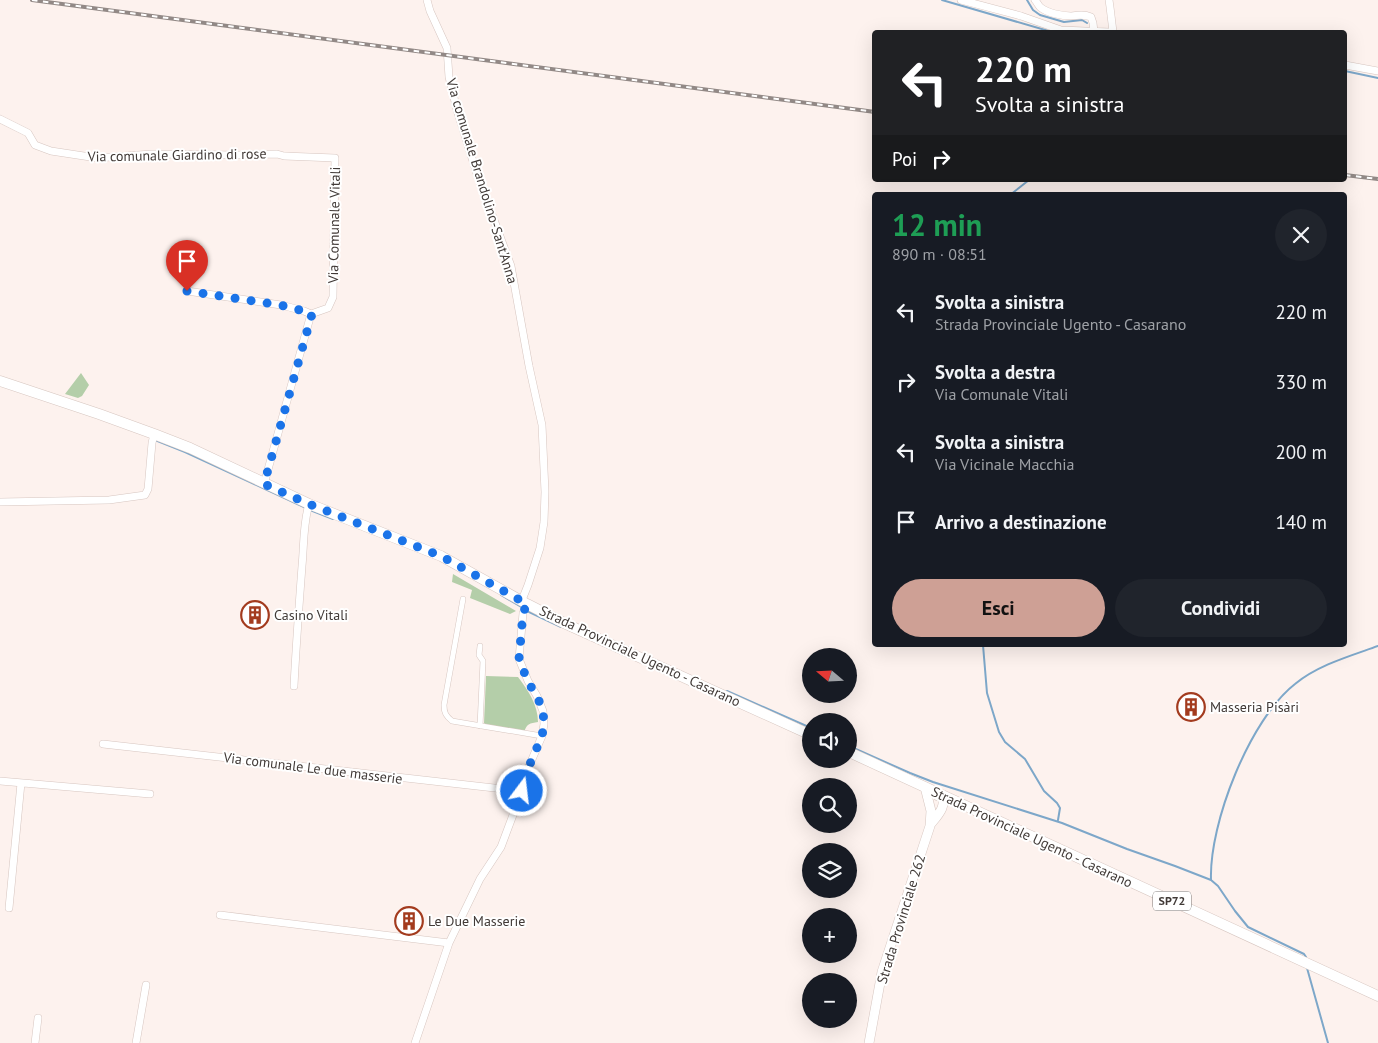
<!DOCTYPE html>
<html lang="it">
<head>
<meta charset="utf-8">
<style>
	body { margin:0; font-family:"PT Sans",sans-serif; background:#20242c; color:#f1f3f6; height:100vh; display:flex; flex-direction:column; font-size:19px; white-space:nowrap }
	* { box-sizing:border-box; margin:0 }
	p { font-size:16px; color:#9ea1a6 }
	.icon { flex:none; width:28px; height:28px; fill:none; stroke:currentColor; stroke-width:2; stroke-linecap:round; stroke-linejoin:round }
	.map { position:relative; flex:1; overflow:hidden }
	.side { position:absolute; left:872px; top:192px; width:475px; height:455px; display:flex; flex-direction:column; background:#171b24; border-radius:5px; box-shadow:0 5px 20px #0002 }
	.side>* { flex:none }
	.banner { position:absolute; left:872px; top:30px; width:475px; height:152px; border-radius:5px; box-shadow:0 5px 20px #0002; background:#202124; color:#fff; overflow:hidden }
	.needle { width:32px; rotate:289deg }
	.tools { position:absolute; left:802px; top:648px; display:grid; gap:10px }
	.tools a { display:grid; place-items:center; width:55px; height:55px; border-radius:50%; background:#171b24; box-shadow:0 5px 20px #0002; font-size:25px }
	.pin { position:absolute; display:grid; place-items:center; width:42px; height:42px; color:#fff; margin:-51px -21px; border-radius:50% 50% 50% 0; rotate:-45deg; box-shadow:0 0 5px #0007 }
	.pin .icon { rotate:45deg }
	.me { position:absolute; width:55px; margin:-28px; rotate:15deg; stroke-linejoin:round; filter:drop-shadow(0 0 4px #0008) }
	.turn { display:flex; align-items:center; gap:18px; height:105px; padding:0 20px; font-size:22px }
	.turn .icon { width:65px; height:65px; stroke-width:2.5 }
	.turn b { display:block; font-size:35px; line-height:42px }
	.then { display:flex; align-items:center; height:48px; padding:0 20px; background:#0003; gap:10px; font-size:19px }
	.round { display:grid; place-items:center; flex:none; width:52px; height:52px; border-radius:26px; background:#20242c }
	.overview { display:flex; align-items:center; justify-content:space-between; height:85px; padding:0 20px }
	h1 { font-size:30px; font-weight:600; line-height:38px; color:#1e9e55 }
	.cta { display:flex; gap:10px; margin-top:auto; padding:10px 20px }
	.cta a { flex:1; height:58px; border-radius:30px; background:#cea095; color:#111; font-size:20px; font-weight:600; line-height:58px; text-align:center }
	.cta a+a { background:#20242c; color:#f1f3f6 }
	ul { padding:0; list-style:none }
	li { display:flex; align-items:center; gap:15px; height:70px; padding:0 20px }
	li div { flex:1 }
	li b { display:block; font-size:19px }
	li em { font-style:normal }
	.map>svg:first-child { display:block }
	.green { fill:#b4cea9 }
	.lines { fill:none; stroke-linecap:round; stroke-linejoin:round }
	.stream { stroke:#7da7c9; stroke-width:2 }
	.pedestrian-casing { stroke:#d7c6c0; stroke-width:6 }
	.minor-casing { stroke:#d7c6c0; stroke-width:8 }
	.tertiary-casing { stroke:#d7c6c0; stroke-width:10 }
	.primary-casing { stroke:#d7c6c0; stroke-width:11 }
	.pedestrian { stroke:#fff; stroke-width:5 }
	.minor { stroke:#fff; stroke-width:7 }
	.tertiary { stroke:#fff; stroke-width:9 }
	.primary { stroke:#fff; stroke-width:10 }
	.rail-casing { stroke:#928986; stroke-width:4 }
	.rail { stroke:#fff; stroke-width:2; stroke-dasharray:5.5; stroke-linecap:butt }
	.route { stroke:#1a73e8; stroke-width:9; stroke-dasharray:0 16.2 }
	.labels { text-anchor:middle; stroke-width:4; stroke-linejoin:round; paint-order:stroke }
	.shield { fill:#fff; stroke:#7a7573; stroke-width:1 }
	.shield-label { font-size:12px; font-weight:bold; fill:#413a37 }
	.street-label { font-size:14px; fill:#413a37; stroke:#fff }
	.poi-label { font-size:14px; fill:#413a37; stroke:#fff; text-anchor:start }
</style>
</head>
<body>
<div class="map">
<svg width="1378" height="1043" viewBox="0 0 1378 1043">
	<rect width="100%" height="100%" fill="#fdf2ee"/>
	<!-- green -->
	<path class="green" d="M81,373L89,385L82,396L78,398L65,394Z
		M453,574L516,611L510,614L470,598L472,590L452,582Z
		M486,676L518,677C528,690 538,705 538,722C530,723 526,724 524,733L486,725L484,723Z"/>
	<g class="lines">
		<!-- stream -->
		<path class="stream" d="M942,0L1052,32
			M1027,0L1033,10L1040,15L1064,22L1082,20L1087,23
			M1345,71L1378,78
			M1010,195L1029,180
			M155,440L185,452L306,508
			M310,510L333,519
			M501,595L523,608
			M527,611L561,627
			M983,645L987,693L999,732L1005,742L1025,759L1044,791L1057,803L1060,808L1058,820
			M727,691L811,728
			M849,746L910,773L933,782L1062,823L1127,849L1175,866L1211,880L1218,886L1235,911L1248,927L1304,954L1306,957
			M1211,880C1209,823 1250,719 1295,684C1318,665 1350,656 1378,646
			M1307,968L1328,1043"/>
		<defs>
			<path id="pedestrian" d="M463,599L444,705C444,713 446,716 452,721L542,736
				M480,646L479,655L483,661L480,726"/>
			<path id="minor" d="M427,0L430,11L447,48L449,77L457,110L477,174L511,266L529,366L542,425L545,492L544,522L540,548L528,585L522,600
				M961,0L1021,16L1061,30L1109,32
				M1035,0C1036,1 1039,6 1040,7C1047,13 1062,16 1071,16C1078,15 1084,14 1091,17L1093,23L1094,32
				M1109,0L1110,7L1113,32
				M1345,65L1378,71
				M0,119L28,133L35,145L51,151L97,158L152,154L237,155L277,154L284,156L335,158L333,297L328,308L311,314L264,484
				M187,291L281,305L304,311L311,314
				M0,502L109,500L145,495L148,489L152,443L154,434
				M294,686C296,646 299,606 302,566C304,546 303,524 309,504
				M103,744L522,791
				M0,781L150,794
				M9,908L21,783
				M220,915L449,943
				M35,1043L38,1018
				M136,1043L146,985
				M415,1043L449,943L480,879L501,847L522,791L527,771L542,736L544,724L543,711L537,696L528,681L519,659L523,613L527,604"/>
			<path id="tertiary" d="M930,825C937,816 948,806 941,794L938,796
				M869,1043L882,972L930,826L931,811L925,787"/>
			<path id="primary" d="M0,381L99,414L154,434L190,448L309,504L441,556L527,604L566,624L811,735
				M849,752L1378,996"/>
		</defs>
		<!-- pedestrian casing -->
		<use href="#pedestrian" class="pedestrian-casing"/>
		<!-- minor casing -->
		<use href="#minor" class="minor-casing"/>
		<!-- tertiary casing -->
		<use href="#tertiary" class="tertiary-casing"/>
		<!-- primary casing -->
		<use href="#primary" class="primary-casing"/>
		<!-- pedestrian -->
		<use href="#pedestrian" class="pedestrian"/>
		<!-- minor -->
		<use href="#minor" class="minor"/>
		<!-- tertiary -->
		<use href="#tertiary" class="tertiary"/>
		<!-- primary -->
		<use href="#primary" class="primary"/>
		<defs>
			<path id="rail" d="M32,0L875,112
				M1345,175L1378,179"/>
		</defs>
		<!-- rail casing -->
		<use href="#rail" class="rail-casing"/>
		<!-- rail -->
		<use href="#rail" class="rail"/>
	</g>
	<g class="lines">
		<!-- route -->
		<path class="route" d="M187,291L280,305L304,311L312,314L264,484L309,504L441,556L527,604L523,613L519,659L528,682L537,696L543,711L544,724L542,736L527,771L522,791"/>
	</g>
	<!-- icons -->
	<defs>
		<symbol id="building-ring" viewBox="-11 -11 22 22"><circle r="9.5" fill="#fff" stroke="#a33b1e" stroke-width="1.5"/><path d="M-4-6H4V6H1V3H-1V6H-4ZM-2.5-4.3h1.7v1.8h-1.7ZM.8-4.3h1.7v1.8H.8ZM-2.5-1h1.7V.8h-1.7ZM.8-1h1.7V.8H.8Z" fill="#a33b1e"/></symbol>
	</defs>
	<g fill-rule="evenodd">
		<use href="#building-ring" x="239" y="599" width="32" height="32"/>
		<use href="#building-ring" x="1175" y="691" width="32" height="32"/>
		<use href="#building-ring" x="393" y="905" width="32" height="32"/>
	</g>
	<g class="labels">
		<!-- shield labels -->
		<rect class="shield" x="1153" y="891.5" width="38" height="19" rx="4"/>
		<g class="shield-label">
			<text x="1172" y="905">SP72</text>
		</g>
		<!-- street labels -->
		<g class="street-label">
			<text transform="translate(177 155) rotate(-1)" y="5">Via comunale Giardino di rose</text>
			<text transform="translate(482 181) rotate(73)" y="5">Via comunale Brandolino-Sant'Anna</text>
			<text transform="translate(334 225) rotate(-89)" y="5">Via Comunale Vitali</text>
			<text transform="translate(640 656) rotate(25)" y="5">Strada Provinciale Ugento - Casarano</text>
			<text transform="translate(313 768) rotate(7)" y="5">Via comunale Le due masserie</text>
			<text transform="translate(1032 837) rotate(25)" y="5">Strada Provinciale Ugento - Casarano</text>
			<text transform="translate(901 919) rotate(-73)" y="5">Strada Provinciale 262</text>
		</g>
		<!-- poi labels -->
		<g class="poi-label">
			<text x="274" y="620">Casino Vitali</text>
			<text x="1210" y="712">Masseria Pisàri</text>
			<text x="428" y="926">Le Due Masserie</text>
		</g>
	</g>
</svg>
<div class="tools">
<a><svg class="needle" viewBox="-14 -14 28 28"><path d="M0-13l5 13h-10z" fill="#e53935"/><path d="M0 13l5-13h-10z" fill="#9ea1a6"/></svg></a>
<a><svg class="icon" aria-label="sound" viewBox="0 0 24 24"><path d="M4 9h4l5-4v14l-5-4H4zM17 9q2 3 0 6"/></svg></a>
<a><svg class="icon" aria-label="search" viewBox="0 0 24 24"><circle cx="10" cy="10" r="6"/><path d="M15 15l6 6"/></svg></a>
<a><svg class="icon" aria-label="layers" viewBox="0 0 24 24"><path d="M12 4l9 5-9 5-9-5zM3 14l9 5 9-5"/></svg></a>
<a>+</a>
<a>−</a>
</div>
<div class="pin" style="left:187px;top:291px;background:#d93025"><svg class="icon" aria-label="arrive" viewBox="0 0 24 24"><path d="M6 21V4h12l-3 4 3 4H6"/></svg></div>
<svg class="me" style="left:522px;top:791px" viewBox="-20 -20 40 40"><circle r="17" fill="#1a73e8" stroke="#fff" stroke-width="3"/><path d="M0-11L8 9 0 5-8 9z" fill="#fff"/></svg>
<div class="banner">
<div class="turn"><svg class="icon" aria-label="left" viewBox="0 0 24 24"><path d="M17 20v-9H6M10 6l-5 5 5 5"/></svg><div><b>220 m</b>Svolta a sinistra</div></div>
<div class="then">Poi<svg class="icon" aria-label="right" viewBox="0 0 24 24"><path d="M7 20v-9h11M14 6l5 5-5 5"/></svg></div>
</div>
<section class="side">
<div class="overview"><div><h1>12 min</h1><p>890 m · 08:51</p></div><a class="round"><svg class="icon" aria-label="close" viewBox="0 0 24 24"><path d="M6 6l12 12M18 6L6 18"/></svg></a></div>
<ul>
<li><svg class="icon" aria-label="left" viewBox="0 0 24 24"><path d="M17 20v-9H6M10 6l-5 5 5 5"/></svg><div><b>Svolta a sinistra</b><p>Strada Provinciale Ugento - Casarano</p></div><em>220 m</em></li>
<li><svg class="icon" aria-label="right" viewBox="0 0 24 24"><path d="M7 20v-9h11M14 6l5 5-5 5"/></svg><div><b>Svolta a destra</b><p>Via Comunale Vitali</p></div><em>330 m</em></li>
<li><svg class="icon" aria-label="left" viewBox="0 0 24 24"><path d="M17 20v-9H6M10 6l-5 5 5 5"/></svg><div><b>Svolta a sinistra</b><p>Via Vicinale Macchia</p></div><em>200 m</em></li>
<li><svg class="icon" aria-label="arrive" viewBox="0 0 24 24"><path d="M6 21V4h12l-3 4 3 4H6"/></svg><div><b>Arrivo a destinazione</b></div><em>140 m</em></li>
</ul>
<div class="cta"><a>Esci</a><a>Condividi</a></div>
</section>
</div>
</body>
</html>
